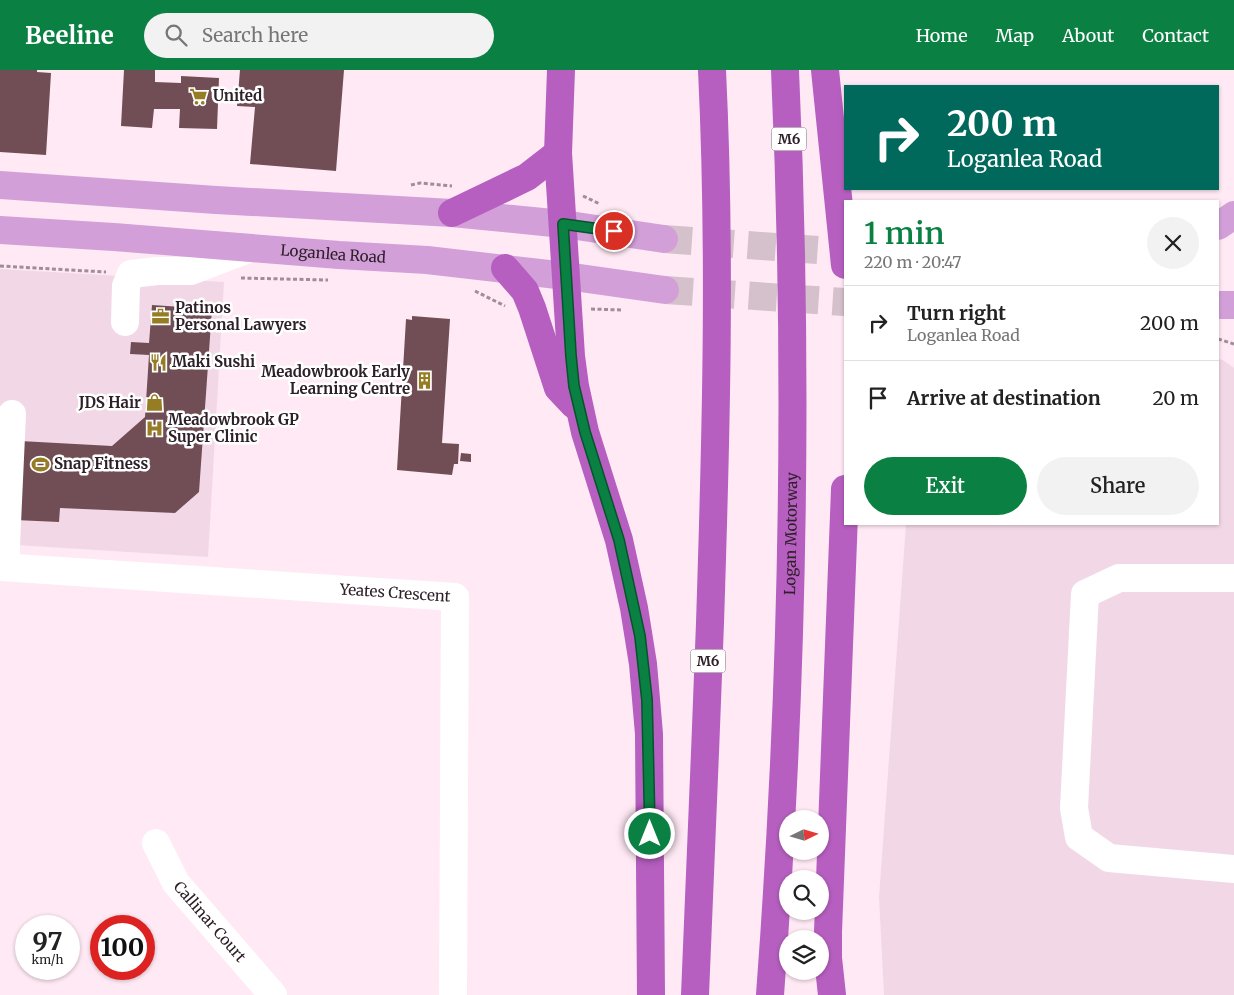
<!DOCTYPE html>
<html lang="en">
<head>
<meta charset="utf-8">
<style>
	body { margin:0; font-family:Merriweather,serif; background:#f2f2f2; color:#222; height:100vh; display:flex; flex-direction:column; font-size:19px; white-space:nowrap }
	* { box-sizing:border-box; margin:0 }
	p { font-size:16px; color:#767676 }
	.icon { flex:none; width:28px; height:28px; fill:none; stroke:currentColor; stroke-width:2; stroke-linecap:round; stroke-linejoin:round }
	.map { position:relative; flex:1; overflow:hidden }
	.drawer { position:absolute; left:844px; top:130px; width:375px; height:325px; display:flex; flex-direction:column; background:#fff; border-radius:0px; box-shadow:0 1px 4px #0004 }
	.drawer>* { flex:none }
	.top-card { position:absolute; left:844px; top:15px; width:375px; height:105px; border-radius:0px; box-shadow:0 1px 4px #0004; background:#00695c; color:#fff; overflow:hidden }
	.needle { width:32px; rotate:85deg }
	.tools { position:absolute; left:779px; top:740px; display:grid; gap:10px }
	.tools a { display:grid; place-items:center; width:50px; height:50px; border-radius:50%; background:#fff; box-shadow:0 1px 4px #0004; font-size:25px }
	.speed { position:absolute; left:15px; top:845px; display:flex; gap:10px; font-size:25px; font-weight:700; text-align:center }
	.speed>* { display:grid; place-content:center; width:65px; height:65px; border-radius:50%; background:#fff; box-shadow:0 1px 4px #0004; line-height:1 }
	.speed small { font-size:12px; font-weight:400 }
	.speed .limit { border:8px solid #d22; background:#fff; color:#111 }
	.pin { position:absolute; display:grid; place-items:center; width:42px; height:42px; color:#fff; margin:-21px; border:2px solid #fff; border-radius:50%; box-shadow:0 1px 5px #0007 }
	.me { position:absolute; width:55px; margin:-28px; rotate:0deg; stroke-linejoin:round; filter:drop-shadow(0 0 4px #0008) }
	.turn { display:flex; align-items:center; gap:18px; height:105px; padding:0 20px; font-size:22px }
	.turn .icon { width:65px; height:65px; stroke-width:2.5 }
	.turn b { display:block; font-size:35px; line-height:42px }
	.round { display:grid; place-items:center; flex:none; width:52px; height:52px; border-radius:26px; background:#f2f2f2 }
	.overview { display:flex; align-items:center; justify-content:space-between; height:85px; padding:0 20px }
	h1 { font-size:30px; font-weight:600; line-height:38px; color:#0b8043 }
	.cta { display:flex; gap:10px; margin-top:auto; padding:10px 20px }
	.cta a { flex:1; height:58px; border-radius:30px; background:#0b8043; color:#fff; font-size:20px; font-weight:600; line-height:58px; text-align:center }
	.cta a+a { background:#f2f2f2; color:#222 }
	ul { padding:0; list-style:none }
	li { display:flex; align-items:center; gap:15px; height:75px; padding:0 20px; border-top:1px solid #e0e0e0 }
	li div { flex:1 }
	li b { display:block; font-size:19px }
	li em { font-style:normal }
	header { display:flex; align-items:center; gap:30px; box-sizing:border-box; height:70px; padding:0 25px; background:#0b8043; color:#fff }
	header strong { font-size:24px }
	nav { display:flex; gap:28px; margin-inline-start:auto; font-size:18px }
	.search { width:350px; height:45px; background:#f2f2f2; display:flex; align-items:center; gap:12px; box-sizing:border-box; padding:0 18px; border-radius:28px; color:#767676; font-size:19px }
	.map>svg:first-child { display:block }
	.built { fill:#f2d8e6 }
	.building { fill:#714e55 }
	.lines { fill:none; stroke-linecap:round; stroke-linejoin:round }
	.major-tunnel { stroke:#d5c1cb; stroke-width:28; stroke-dasharray:28 14; stroke-linecap:butt }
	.path { stroke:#9f8d97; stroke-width:3; stroke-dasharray:4 2.5; stroke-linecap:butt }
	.minor { stroke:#fff; stroke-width:28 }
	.major { stroke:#d39fd9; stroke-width:28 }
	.highway { stroke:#b65fc0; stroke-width:28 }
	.route-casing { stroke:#07532c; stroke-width:12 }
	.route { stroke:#0b8043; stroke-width:9 }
	.labels { text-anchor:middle; stroke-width:5; stroke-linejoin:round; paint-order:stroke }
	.shield { fill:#fff; stroke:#6c6368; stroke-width:1 }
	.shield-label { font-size:14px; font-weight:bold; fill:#2d2028 }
	.poi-label { font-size:15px; font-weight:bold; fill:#2d2028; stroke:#fff; text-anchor:start }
	.street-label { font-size:15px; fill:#2d2028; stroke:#fff }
</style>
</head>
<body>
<header>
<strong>Beeline</strong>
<div class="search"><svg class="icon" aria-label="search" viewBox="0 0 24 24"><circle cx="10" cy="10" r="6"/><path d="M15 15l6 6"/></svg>Search here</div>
<nav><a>Home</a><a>Map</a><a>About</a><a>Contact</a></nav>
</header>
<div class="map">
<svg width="1234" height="925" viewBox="0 0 1234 925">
	<rect width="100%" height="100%" fill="#ffe9f4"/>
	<!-- built -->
	<path class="built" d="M0,199L224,212L208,487L0,474Z
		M1218,289L1223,290L1234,298V925H884L879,827L906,454H1218Z"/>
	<!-- building -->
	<path class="building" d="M0,0H37V2L51,3L46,85L0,82Z
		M124,0H155V12L181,13V6L219,8L217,59L179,58L180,39H154L152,58L121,56Z
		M240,0H344L336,101L250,94L255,37L237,36Z
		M152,235L212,239L199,422L175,443L60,438L59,452L15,450L20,371L112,376L145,347L149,285L130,284L131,272L149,273Z
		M412,246L450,249L442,373L459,374L458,394H454L452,405L397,400L406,249L412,250Z
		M461,383L471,384V392L460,391Z"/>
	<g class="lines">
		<!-- major-tunnel -->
		<path class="major-tunnel" d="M664,169L845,182
			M665,220L845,232"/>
		<!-- path -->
		<path class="path" d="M411,115L420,113L452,116
			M583,126L600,134
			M0,196L106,202
			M241,208L328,210
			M475,221L505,236
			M591,239L622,240
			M1218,269L1234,274"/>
		<!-- minor -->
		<g class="minor">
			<path d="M125,252L126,216L131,204L157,201H191L251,178"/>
			<path id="s1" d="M0,497L455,527L453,925"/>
			<path d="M5,497L12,344"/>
			<path d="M1234,508H1119L1085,524L1074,738L1079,767L1109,788L1234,799"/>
			<path id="s2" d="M156,773L176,813L273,925"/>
		</g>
		<!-- major -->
		<g class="major">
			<path d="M0,115L216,130L452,143L563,154L664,169"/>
			<path d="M1218,156L1234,145"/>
			<path id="s3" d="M0,160L114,167L339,185L427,190L566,206L665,220"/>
			<path d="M1218,235H1234"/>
		</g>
		<!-- highway -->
		<g class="highway">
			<path d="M561,0L558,83L571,286L575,316L585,362L619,470L634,538L643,594L649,664L651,925"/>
			<path d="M825,0L845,195"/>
			<path d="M452,143L527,107L558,83"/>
			<path d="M505,198L525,221L532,238L558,318L574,335"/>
			<path d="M695,925C701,801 705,677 710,553C716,369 721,184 712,0"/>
			<path id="s4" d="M770,925C793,617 799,308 785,0"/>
			<path d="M832,925L828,888V862L845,419"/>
		</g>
	</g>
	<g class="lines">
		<defs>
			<path id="route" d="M614,161L563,154L571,286L574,316L585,362L619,470L640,566L647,630L650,764"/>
		</defs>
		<!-- route casing -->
		<use href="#route" class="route-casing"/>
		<!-- route -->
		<use href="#route" class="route"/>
	</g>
	<!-- icons -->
	<defs>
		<symbol id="supermarket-bare" viewBox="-9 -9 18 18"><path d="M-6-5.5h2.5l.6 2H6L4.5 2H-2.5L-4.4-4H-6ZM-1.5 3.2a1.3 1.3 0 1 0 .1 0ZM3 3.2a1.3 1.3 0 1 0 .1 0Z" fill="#967d24" stroke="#fff" stroke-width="2.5" paint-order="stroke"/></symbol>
		<symbol id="office-bare" viewBox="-9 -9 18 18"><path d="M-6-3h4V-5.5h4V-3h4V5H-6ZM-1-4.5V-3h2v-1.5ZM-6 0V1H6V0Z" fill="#967d24" stroke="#fff" stroke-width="2.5" paint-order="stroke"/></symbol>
		<symbol id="restaurant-bare" viewBox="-9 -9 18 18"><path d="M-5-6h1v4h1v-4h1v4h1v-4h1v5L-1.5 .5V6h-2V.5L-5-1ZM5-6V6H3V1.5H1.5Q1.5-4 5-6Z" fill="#967d24" stroke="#fff" stroke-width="2.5" paint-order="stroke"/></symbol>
		<symbol id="building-bare" viewBox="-9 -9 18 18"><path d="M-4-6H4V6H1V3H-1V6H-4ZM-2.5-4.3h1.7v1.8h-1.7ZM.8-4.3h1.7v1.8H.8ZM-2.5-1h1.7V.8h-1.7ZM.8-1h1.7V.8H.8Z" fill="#967d24" stroke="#fff" stroke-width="2.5" paint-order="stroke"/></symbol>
		<symbol id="shop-bare" viewBox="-9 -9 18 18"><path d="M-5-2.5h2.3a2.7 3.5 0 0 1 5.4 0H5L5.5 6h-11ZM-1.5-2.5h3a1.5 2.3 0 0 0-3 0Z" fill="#967d24" stroke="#fff" stroke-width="2.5" paint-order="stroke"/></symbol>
		<symbol id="hospital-bare" viewBox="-9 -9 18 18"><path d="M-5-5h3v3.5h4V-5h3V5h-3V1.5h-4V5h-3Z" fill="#967d24" stroke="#fff" stroke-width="2.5" paint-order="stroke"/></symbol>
		<symbol id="stadium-bare" viewBox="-9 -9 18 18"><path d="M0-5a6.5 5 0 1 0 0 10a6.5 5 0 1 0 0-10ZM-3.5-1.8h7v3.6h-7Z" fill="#967d24" stroke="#fff" stroke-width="2.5" paint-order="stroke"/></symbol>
	</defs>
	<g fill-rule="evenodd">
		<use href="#supermarket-bare" x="186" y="14" width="25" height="25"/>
		<use href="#office-bare" x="148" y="234" width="25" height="25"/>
		<use href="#restaurant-bare" x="146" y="280" width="25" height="25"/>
		<use href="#building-bare" x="412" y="298" width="25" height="25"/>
		<use href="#shop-bare" x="142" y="320" width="25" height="25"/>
		<use href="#hospital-bare" x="142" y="346" width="25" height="25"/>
		<use href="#stadium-bare" x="28" y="382" width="25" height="25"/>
	</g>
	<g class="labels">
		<!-- shield labels -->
		<g class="shield">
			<rect x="771.5" y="57.5" width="35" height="23" rx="4"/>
			<rect x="690.5" y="579.5" width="35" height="23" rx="4"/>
		</g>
		<g class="shield-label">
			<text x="789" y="74">M6</text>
			<text x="708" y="596">M6</text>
		</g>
		<!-- poi labels -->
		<g class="poi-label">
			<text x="213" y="31">United</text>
			<text x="175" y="243">Patinos<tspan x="175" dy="17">Personal Lawyers</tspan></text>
			<text x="172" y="297">Maki Sushi</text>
			<text x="410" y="307" text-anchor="end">Meadowbrook Early<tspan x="410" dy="17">Learning Centre</tspan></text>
			<text x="141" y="338" text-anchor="end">JDS Hair</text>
			<text x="168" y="355">Meadowbrook GP<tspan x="168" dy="17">Super Clinic</tspan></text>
			<text x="54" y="399">Snap Fitness</text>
		</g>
		<!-- street labels -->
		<g class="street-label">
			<text dy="5" stroke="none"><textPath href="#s3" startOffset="334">Loganlea Road</textPath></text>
			<text dy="5" stroke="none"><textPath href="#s4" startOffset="462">Logan Motorway</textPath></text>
			<text dy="5" stroke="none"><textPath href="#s1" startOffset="396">Yeates Crescent</textPath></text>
			<text dy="5" stroke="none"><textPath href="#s2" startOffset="96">Callinar Court</textPath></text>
		</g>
	</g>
</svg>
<div class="tools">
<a><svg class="needle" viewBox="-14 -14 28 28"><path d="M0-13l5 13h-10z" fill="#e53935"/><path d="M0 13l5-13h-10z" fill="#767676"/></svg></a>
<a><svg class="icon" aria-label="search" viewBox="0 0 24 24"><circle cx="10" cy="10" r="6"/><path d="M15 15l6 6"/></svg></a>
<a><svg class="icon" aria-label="layers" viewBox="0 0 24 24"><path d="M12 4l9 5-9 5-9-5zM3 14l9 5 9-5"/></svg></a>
</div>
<div class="speed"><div>97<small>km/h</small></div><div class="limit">100</div></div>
<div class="pin" style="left:614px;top:161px;background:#d93025"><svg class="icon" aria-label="arrive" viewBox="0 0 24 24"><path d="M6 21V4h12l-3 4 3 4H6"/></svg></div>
<svg class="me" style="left:650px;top:764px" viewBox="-20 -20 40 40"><circle r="17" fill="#0b8043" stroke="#fff" stroke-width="3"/><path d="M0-11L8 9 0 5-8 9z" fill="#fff"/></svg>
<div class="top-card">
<div class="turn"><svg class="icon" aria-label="right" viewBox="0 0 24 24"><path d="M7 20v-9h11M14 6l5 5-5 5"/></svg><div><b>200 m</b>Loganlea Road</div></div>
</div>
<section class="drawer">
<div class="overview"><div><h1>1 min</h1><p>220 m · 20:47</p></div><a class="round"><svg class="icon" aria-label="close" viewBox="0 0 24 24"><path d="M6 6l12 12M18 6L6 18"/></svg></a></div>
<ul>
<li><svg class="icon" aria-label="right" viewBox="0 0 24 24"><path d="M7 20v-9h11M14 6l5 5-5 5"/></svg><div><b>Turn right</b><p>Loganlea Road</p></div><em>200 m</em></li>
<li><svg class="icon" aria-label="arrive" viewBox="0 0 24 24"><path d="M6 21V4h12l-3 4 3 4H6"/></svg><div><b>Arrive at destination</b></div><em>20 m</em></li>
</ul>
<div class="cta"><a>Exit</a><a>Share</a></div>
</section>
</div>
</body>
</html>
